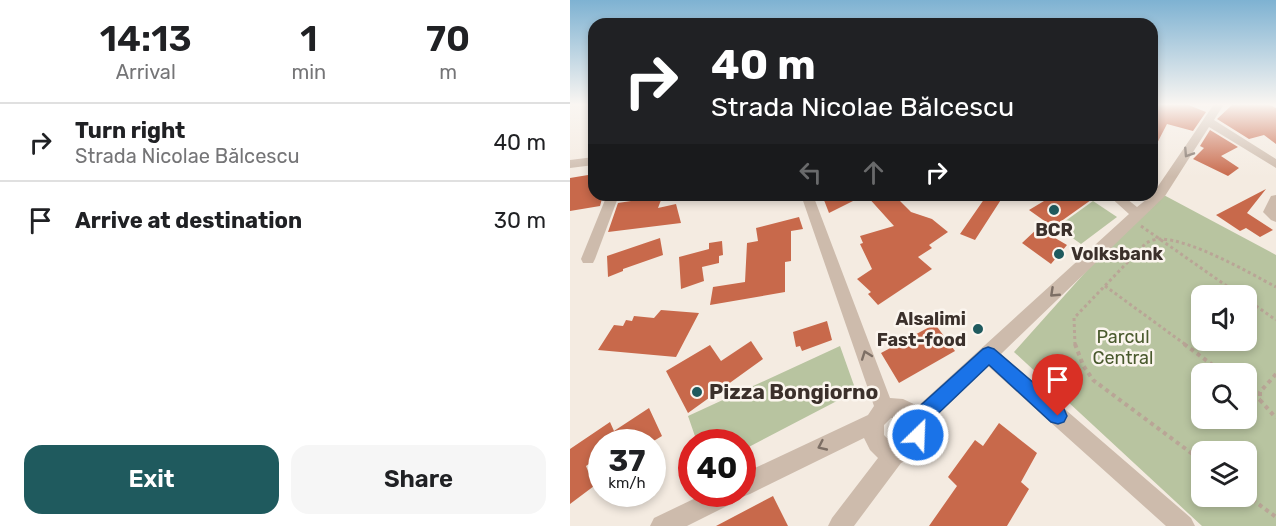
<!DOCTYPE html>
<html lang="en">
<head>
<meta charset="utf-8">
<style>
	body { margin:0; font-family:Rubik,sans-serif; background:#f6f6f6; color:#202124; height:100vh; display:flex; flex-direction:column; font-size:22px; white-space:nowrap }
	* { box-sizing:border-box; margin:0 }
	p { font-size:20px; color:#757577 }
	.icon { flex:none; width:33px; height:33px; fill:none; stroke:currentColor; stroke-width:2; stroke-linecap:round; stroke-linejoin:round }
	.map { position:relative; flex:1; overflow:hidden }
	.drawer { display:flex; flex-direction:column; background:#fff; width:570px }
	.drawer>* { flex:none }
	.guide { position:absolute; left:18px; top:18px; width:570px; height:183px; border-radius:18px; box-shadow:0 3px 9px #0003; background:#202124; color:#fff; overflow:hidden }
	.controls { position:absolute; left:621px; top:285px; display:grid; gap:12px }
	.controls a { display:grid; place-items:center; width:66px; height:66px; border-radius:12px; background:#fff; box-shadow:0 3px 9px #0003; font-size:30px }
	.speed { position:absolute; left:18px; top:429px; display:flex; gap:12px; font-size:30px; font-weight:700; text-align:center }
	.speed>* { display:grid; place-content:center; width:78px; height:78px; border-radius:50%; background:#fff; box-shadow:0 3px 9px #0003; line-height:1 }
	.speed small { font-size:15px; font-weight:400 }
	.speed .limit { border:9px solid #d22; background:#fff; color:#111 }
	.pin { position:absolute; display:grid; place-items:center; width:51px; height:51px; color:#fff; margin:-62px -26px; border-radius:50% 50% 50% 0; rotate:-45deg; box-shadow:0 0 6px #0007 }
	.pin .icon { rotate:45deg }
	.me { position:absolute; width:66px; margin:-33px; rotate:24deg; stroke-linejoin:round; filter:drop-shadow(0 0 4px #0008) }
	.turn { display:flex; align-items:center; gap:21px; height:126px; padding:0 24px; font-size:27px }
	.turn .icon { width:78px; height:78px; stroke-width:2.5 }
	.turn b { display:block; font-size:42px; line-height:51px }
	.lanes { display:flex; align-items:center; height:57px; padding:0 24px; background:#0003; justify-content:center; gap:30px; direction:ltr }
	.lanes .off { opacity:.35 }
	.eta { display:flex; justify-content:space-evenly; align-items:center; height:102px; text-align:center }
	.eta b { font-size:36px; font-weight:600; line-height:42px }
	.cta { display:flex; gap:12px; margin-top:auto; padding:12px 24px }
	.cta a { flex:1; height:69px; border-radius:18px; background:#1f5a5e; color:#fff; font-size:24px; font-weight:600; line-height:69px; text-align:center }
	.cta a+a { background:#f6f6f6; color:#202124 }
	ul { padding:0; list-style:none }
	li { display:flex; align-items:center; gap:18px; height:78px; padding:0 24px; border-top:2px solid #e0e0e0 }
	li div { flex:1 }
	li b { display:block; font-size:22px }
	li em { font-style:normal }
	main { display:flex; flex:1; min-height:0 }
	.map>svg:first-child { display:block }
	.green { fill:#b8c4a0; fill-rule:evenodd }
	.building { fill:#c8694b }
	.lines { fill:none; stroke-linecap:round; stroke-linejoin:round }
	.path-far1 { stroke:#b9a596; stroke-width:3; stroke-dasharray:3 3; stroke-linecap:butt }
	.path { stroke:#b9a596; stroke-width:4; stroke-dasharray:4 4; stroke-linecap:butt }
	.minor { fill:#cdbbac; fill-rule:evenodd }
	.oneway { stroke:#7d6f65 }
	.route { fill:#1a73e8; stroke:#114b97; stroke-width:1.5 }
	.poi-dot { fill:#1f5a5e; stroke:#fbf5ee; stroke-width:2 }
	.labels { text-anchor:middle; stroke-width:5; stroke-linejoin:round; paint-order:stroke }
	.poi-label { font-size:18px; font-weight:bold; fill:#3b302b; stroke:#fbf5ee }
	.park-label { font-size:18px; fill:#4a5a2e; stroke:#fbf5ee }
	.near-poi-label { font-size:21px; font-weight:bold; fill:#3b302b; stroke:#fbf5ee; text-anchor:start }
</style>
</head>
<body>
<main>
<section class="drawer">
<div class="eta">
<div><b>14:13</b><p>Arrival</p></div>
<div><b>1</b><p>min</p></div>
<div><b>70</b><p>m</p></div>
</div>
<ul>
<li><svg class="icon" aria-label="right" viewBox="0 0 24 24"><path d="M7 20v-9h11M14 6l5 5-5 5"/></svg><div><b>Turn right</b><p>Strada Nicolae Bălcescu</p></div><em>40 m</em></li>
<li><svg class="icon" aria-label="arrive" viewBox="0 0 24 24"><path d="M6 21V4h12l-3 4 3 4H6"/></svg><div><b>Arrive at destination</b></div><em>30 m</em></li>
</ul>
<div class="cta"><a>Exit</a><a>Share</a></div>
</section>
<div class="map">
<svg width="706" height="526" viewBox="0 0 706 526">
	<rect width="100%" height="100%" fill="#f4ebe1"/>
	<!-- green -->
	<path class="green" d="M590,193L706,255V526H632L444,352L562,220ZM632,296H676V340H632ZM632,374H676V418H632ZM632,452H676V496H632Z
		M523,201L547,217L511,244L487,227Z
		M270,346L286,391L173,450L172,442H127L118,416Z"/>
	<!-- building -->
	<path class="building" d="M589,104H616L636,112L623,131L597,124L582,153V115Z
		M663,104H698L706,108V144L694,135L679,139L647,119Z
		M640,130L668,147L651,156L669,168L658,176L623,159L634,148L630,146Z
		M24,174V195H33L30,206L0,211V178Z
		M696,189L677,213L703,230L690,237L676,228L670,231L646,215Z
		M252,195H295L259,213Z
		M296,195H324L341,212L362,219L378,232L359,245L362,248L348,257L362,269L308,305L298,294L301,292L287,279L302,269L290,244L293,243L290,236L324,226Z
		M417,195H434L405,240L390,234Z
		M484,195H528L483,227L459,210Z
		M74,199L73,200L79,201L91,200L88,208L106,204L111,223L38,232L48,203Z
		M229,217L233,229L221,231V261L215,262V292L140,305L143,287L175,282L177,243L188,241L186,228Z
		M468,228L497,245L481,264L452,243Z
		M90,238L93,255L53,269V271L38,277L37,256Z
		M152,241L153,255L149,256V263L132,267L134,281L111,289L109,257L139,249V243Z
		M91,310L129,313L106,357L28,350L44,325L53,326L56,320L62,321L64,316L84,318Z
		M257,321L262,340L232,351L230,346L226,347L223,332Z
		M365,324L385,351L329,383L311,353Z
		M181,341L193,359L118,413L96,371L140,345L151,361Z
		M79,408L92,436L82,442H61L58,436L49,442H32V455L16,466L24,486L0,504V449L40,422L44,431Z
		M429,423L467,453L451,482L459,489L437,526H359L387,486L378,477L405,440L413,446Z
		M203,496L218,526H146Z"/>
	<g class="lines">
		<!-- path-far1 -->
		<path class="path-far1" d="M571,226L671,296
			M535,286L616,345
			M676,299L706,320
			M505,345L504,318L576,243C580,241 585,239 589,239C621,239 678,272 706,287"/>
		<!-- path -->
		<path class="path" d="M505,344L513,365L523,380L632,461
			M614,344L655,374
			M706,374L690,392V400L706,418
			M676,390L690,400
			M676,495L706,517"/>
		<!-- minor -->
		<path class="minor" d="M644,104H654L644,120L706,159V168L639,127L595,196L431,354L621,518L625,526H596L418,366L358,424V437L351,452L331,463L284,526H258L262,518L308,458L300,450L294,438L180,494L172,497L168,495L165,502L117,526H80L84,518L134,494H172V474L298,415L304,406L231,195H243L320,398L333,399L348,406L559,214L538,195H552L567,207L582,195ZM321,418H331L338,425V435L331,442H321L314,435V425Z
			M24,157V165L0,168V160Z
			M37,195H49L25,259L23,263H13L11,259Z
			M706,195V222L701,220L693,212L701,196Z"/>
	</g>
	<!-- one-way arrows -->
	<defs><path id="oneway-chevron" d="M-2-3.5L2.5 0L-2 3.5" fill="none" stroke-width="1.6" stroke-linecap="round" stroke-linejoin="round" transform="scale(1.5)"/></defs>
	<g class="oneway">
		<use href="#oneway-chevron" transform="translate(618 153) rotate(123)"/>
		<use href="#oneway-chevron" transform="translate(484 293) rotate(137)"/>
		<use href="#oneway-chevron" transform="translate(296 355) rotate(-110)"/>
		<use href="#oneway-chevron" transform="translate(252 446) rotate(155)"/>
	</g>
	<!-- sky -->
	<linearGradient id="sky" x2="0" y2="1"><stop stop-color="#7eb2d2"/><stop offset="0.59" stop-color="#faf6f2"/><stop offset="1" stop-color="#faf6f2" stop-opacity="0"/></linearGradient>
	<rect width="706" height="177" fill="url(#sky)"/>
	<!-- route -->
	<path class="route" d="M418,347L424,349L494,409L497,416L494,422L488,424L481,422L419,365L356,425L357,435L354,441L348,444L341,441L338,421L341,414L413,349Z"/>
	<!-- markers -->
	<g class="poi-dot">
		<circle cx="484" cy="210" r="6"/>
		<circle cx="489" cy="254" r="6"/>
		<circle cx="408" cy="329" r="6"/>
		<circle cx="127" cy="392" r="6"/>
	</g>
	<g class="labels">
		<!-- poi labels -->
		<g class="poi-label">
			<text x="484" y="236">BCR</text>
			<text x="501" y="260" text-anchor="start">Volksbank</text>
			<text x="396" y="325" text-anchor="end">Alsalimi<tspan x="396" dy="21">Fast-food</tspan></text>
		</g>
		<!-- park labels -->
		<g class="park-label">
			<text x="553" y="343">Parcul<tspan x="553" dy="21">Central</tspan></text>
		</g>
		<!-- near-poi labels -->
		<g class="near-poi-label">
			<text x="139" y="399">Pizza Bongiorno</text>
		</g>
	</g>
</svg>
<div class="controls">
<a><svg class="icon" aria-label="sound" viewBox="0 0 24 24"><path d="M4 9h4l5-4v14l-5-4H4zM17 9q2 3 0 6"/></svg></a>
<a><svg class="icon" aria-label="search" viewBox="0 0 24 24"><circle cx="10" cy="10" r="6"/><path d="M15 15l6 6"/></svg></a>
<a><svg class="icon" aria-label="layers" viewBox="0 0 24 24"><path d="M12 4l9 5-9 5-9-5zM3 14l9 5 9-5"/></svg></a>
</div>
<div class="speed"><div>37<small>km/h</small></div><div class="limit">40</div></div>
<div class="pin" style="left:488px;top:416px;background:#d93025"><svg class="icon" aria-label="arrive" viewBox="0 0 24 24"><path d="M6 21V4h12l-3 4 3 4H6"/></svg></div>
<svg class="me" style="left:348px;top:435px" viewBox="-20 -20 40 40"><circle r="17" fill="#1a73e8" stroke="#fff" stroke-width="3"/><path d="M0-11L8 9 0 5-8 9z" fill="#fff"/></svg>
<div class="guide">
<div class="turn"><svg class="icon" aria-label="right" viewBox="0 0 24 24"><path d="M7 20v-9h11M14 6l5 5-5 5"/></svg><div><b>40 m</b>Strada Nicolae Bălcescu</div></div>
<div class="lanes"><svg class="icon off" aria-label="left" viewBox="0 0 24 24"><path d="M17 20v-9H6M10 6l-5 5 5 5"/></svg><svg class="icon off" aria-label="ahead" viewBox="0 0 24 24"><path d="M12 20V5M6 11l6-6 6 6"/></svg><svg class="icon" aria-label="right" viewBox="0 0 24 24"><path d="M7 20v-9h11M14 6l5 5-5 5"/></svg></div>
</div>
</div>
</main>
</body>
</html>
